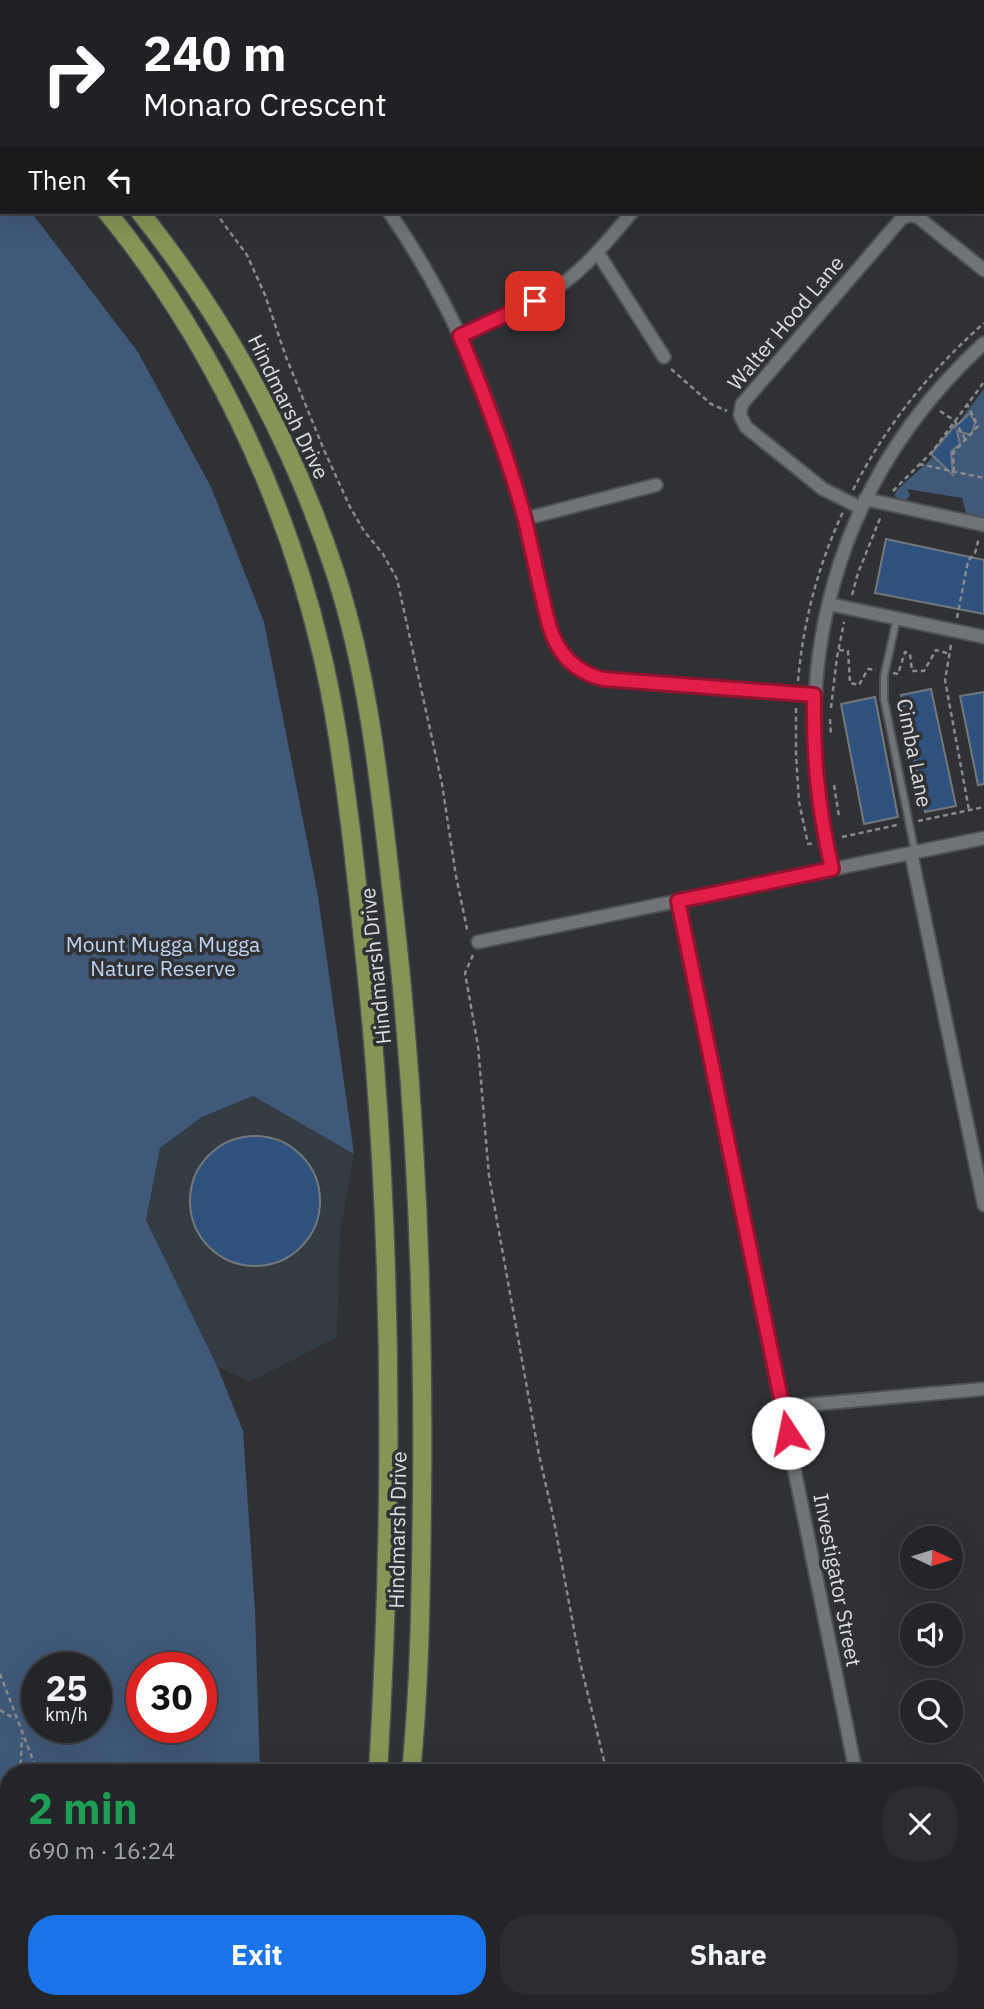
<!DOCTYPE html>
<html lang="en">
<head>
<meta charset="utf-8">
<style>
	body { margin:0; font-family:"IBM Plex Sans",sans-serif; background:#2b2d30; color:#f1f3f6; height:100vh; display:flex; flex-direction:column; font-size:26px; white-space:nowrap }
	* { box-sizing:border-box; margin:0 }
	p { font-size:23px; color:#a3a5a8 }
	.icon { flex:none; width:38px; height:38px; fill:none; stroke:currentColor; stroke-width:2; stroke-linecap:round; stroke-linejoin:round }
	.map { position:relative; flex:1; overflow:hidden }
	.panel { position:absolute; left:0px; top:1764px; width:985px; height:245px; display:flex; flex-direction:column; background:#232528; border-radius:28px 28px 0 0; box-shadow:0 7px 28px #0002,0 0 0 2px #404245 }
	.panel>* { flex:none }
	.guide { position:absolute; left:0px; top:0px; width:985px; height:214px; box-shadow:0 7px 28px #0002,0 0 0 2px #404245; background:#202124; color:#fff; overflow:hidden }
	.needle { width:46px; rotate:94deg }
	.buttons { position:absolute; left:900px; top:1526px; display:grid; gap:14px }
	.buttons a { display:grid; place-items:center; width:63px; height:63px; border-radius:50%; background:#232528; box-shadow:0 7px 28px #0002,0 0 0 2px #404245; font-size:35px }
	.speed { position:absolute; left:21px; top:1652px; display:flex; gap:14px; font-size:35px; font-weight:700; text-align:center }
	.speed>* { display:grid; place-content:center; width:91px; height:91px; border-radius:50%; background:#232528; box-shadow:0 7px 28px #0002,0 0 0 2px #404245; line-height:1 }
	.speed small { font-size:18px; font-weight:400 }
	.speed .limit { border:10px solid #d22; background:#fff; color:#111 }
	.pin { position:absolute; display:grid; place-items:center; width:60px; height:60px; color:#fff; margin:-30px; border-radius:14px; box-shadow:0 4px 10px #0006 }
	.me { position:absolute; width:77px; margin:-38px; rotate:349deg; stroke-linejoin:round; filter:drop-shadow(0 0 5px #0008) }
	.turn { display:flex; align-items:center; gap:24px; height:147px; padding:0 28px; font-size:32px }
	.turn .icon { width:91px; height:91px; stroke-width:2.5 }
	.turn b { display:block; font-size:49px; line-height:60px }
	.then { display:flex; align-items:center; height:66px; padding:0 28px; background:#0003; gap:14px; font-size:26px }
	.round { display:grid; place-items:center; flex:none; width:74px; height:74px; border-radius:28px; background:#2b2d30 }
	.headline { display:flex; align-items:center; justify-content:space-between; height:119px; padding:0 28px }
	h1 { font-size:42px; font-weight:800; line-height:52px; color:#1e9e55 }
	.action { display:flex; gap:14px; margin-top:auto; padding:14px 28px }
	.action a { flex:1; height:80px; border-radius:28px; background:#1a73e8; color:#fff; font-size:28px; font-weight:800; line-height:80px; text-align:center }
	.action a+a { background:#2b2d30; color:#f1f3f6 }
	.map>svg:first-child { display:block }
	.built { fill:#343b43 }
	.green { fill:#405979; fill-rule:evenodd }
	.building { fill:#2e517e; stroke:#74777b; stroke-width:2 }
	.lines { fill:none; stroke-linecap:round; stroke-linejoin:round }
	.service-casing { stroke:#4e5053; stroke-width:10 }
	.minor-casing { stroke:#4e5053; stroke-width:16 }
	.primary-casing { stroke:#4e5053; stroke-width:21 }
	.path { stroke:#888a8d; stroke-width:2.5; stroke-dasharray:5 3.5; stroke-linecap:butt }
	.service { stroke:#707377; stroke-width:6 }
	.minor { stroke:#707377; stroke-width:12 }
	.primary { stroke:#849555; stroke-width:18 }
	.route-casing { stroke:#92132f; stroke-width:18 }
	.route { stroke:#e11d48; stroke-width:12 }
	.labels { text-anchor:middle; stroke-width:7; stroke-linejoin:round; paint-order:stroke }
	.street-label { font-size:21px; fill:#dddee1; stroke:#2f3135 }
	.park-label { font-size:21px; fill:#bfd4f1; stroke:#2f3135 }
</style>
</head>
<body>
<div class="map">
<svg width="984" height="2009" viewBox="0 0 984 2009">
	<rect width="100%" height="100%" fill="#2f3135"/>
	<!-- built -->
	<path class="built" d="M253,1096L354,1154L340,1233L337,1337L250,1382L217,1366L146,1220L160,1148L202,1117Z"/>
	<!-- green -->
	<path class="green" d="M0,166L2,168V212H31L138,352L211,487L264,622L318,896L354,1154L253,1096L202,1117L160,1148L146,1220L217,1366L243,1431L255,1610L260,1773H9V1856L0,1805ZM37,1668H96V1727H37ZM142,1668H201V1727H142Z
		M984,389V520L967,516L962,498L907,489L910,495L905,501L894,496L897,490L929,461Z
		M34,2000H250L247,2009H35Z"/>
	<!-- building -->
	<path class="building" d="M970,413L975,423L971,435L957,431L960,444L951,452L953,475L931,454L955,425V427Z
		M886,539L984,560V614L875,593Z
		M931,689L956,806L925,812L901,695Z
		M984,692V784L978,785L960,696Z
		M875,697L898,817L864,824L841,704Z
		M190 1201a65 65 0 1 1 130 0a65 65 0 1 1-130 0Z"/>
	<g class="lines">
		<defs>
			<path id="service" d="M897,618L884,676V699L915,852"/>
			<path id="minor" d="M226,0L227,2
				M561,0V2
				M816,2L818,0
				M389,212C453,304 497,411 524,519C534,557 540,596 551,634C560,658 579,673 603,679L814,695
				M598,253L664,357
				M460,336C495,320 534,306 565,282C591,262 611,237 632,212
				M865,499L984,525
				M861,508L823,489L746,427L740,415L742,404L902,218L911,215L919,218L984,270
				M524,519L656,485
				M829,604L984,637
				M911,853L984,1205
				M833,869C784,672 833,482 984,343
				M679,901L856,1773
				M478,942L984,838
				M782,1407L984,1389
				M976,1823L984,1822"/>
			<path id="primary" d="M0,39L2,41
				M0,81L2,83
				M107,212C208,336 283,491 320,646C335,707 343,769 351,831C360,909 369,987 375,1066C393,1301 392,1537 378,1773
				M140,212C226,320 293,443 336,575C371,684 381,799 394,911C416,1105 424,1301 422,1496C421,1588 420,1681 411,1773
				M348,2009L350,2000
				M380,2009L381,2000"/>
		</defs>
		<!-- service casing -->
		<use href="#service" class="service-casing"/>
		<!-- minor casing -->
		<use href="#minor" class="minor-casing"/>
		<!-- primary casing -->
		<use href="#primary" class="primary-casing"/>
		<!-- path -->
		<path class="path" d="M35,0L36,2
			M215,212L247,255L265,295L286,357L324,450L350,507L364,531L383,554L397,579L442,784L456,876L467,929L470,932
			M671,369L711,404L727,411
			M940,411L955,421L965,439
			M919,464L984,478
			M954,472L953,453L978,426L967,404
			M853,490C886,425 930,371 984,323
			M893,491L932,452L984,382
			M852,595L858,573L881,516
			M957,618L968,561L975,553L979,538
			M951,645L945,680L969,810
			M839,650L848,651L850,683L859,685L868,669L876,670
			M893,673L898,674L905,652L910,654L912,671H924L936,650L950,654
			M798,681C803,623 818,565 843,512
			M796,708V754L799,802L808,844L815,843
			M831,708L837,657L844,622
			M830,719L831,736
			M834,785L839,816
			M918,821L984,807
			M842,837L897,825
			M473,955L465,973L478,1046L489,1176L539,1455L553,1516L580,1662L607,1773
			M0,1674L38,1773
			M0,1710L15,1719
			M20,1773L22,1738
			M53,2000L56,2009
			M728,2000L734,2009
			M281,2009V2000"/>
		<!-- service -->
		<use href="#service" class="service"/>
		<!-- minor -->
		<use href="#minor" class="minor"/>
		<!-- primary -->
		<use href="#primary" class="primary"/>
	</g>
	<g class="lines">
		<defs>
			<path id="route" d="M535,301L460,336C485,396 508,456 525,520C533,554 540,590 549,625C557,653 574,672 603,679L814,695C813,757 818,808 832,869L678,901L788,1433"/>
		</defs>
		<!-- route casing -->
		<use href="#route" class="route-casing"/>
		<!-- route -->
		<use href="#route" class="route"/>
	</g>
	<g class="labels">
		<!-- street labels -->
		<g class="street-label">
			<text transform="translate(786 323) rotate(-50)" y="7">Walter Hood Lane</text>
			<text transform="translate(288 407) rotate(64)" y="7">Hindmarsh Drive</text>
			<text transform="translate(914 753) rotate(79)" y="7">Cimba Lane</text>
			<text transform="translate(376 966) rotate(-96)" y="7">Hindmarsh Drive</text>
			<text transform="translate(398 1530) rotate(-89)" y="7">Hindmarsh Drive</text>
			<text transform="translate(837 1580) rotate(79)" y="7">Investigator Street</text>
		</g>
		<!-- park labels -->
		<g class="park-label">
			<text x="163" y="952">Mount Mugga Mugga<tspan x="163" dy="24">Nature Reserve</tspan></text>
		</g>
	</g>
</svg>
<div class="buttons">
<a><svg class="needle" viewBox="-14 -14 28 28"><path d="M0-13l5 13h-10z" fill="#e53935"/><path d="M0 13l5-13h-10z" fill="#a3a5a8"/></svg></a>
<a><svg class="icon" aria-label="sound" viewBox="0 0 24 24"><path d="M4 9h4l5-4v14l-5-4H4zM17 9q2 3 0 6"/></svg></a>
<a><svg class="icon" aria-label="search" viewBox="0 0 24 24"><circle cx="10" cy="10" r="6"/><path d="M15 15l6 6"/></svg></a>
</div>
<div class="speed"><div>25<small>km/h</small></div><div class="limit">30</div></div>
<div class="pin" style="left:535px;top:301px;background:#d93025"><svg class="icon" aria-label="arrive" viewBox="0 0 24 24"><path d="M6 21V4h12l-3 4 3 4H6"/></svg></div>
<svg class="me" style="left:788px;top:1433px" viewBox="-20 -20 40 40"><circle r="19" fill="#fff"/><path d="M0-13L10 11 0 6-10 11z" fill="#e11d48"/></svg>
<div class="guide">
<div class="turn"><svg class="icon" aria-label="right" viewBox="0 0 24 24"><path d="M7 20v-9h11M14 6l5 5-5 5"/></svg><div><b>240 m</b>Monaro Crescent</div></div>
<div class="then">Then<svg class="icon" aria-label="left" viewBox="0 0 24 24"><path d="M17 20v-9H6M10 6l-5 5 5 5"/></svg></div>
</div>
<section class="panel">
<div class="headline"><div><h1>2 min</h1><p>690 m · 16:24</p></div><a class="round"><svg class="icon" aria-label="close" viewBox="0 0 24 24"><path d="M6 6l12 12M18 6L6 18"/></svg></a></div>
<div class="action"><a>Exit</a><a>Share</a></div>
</section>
</div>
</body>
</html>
